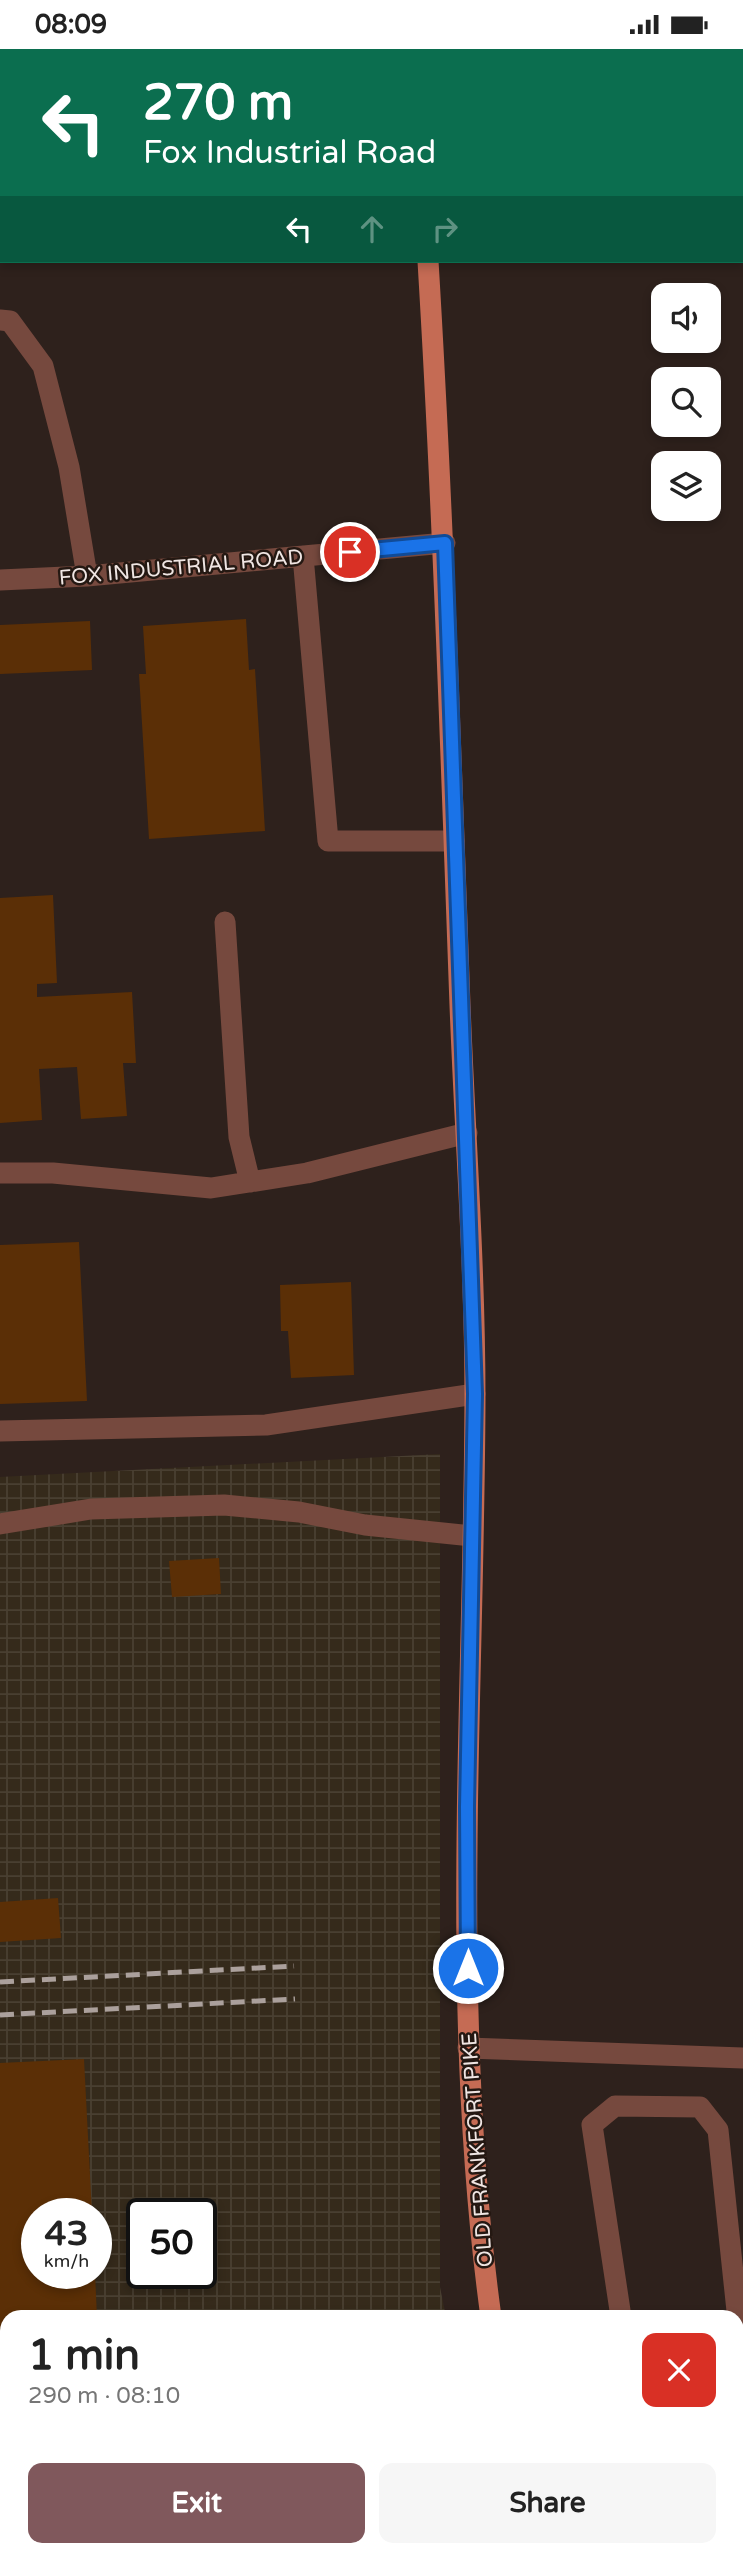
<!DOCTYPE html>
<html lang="en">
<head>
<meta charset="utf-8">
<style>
	body { margin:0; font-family:"Varela Round",sans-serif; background:#f6f6f6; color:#222; height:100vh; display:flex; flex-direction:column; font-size:26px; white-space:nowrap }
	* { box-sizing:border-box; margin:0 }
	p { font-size:23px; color:#767676 }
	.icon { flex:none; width:38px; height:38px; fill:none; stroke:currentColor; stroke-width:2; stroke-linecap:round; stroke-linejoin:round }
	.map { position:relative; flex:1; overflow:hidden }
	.sheet { position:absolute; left:0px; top:2261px; width:744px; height:247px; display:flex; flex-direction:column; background:#fff; border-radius:21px 21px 0 0; box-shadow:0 4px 10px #0003 }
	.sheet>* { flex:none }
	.hud { position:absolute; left:0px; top:0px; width:744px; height:214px; box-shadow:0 4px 10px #0003; background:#0b6e4f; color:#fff; overflow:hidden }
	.buttons { position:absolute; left:651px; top:234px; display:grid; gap:14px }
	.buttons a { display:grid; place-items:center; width:70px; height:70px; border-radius:14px; background:#fff; box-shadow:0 4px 10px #0003; font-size:35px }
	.speed { position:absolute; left:21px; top:2149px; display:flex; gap:14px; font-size:35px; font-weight:700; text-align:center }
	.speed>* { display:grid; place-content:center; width:91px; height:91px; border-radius:50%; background:#fff; box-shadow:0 4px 10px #0003; line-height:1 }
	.speed small { font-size:18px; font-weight:400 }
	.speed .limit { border:4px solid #111; border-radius:10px; background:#fff; color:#111 }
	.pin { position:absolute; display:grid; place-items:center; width:60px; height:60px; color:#fff; margin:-30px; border:4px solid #fff; border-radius:50%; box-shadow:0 2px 7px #0007 }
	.me { position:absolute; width:77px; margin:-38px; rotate:0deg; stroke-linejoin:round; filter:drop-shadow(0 0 5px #0008) }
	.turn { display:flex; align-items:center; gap:24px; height:147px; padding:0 28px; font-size:32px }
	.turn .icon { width:91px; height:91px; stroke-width:2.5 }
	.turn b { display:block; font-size:49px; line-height:60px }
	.lanes { display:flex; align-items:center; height:66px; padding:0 28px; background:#0003; justify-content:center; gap:35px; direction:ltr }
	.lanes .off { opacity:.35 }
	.round { display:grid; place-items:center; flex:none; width:74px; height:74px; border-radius:14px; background:#f6f6f6 }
	.overview { display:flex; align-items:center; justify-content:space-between; height:119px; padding:0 28px }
	h1 { font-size:42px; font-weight:700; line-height:52px }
	.action { display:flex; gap:14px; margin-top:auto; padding:14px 28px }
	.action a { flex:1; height:80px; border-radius:14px; background:#80585c; color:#fff; font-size:28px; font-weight:700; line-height:80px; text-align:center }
	.action a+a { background:#f6f6f6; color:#222 }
	.status { display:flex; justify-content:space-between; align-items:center; height:49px; padding:0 35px; background:#fff; direction:ltr }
	.status svg { height:19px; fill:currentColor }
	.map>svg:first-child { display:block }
	.industrial { fill:url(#industrial-grid); fill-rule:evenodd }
	.building { fill:#5b2f06 }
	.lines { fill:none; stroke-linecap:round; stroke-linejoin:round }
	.minor { stroke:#76493e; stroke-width:21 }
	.major { stroke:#c56b54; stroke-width:21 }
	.rail { stroke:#aba09c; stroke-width:5; stroke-dasharray:14 7; stroke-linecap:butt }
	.route-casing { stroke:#114b97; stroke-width:18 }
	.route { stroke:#1a73e8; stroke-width:12 }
	.labels { text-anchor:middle; stroke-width:5; stroke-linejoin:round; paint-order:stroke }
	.street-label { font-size:21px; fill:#f0e6e3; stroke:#241812 }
</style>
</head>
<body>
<div class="status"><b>08:09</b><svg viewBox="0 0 49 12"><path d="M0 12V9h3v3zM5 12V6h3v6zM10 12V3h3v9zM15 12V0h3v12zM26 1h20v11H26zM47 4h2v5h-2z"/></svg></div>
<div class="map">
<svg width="743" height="2507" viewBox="0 0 743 2507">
	<defs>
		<pattern id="industrial-grid" width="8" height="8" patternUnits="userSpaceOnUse" patternTransform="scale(1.75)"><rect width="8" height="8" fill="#352a1b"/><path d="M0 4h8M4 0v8" fill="none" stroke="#493f31"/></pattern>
	</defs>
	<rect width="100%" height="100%" fill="#2e211c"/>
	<!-- industrial -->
	<path class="industrial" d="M440,1405V2238L446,2268H7V2501H492L493,2507H0V1428ZM37,2165H96V2224H37ZM142,2165H201V2224H142Z"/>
	<!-- building -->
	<path class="building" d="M246,570L249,621L255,620L265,782L149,790L139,625H146L143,577Z
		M90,572L92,621L0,625V576Z
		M53,846L57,934L37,935V948L132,943L136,1014H123L127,1067L81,1070L77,1018L39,1020L42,1071L0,1074V849Z
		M79,1193L87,1352L0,1355V1196Z
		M351,1233L354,1326L291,1329L288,1282H281L280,1236Z
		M219,1509L221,1545L172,1548L169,1512Z
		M58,1849L61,1889L0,1893V1853Z
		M84,2010L92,2165H37V2224H95L97,2268H7V2401L0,2402V2014Z"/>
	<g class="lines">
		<!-- minor -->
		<path class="minor" d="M436,2L484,0
			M0,271L10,272L43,317L69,418L87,527
			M303,507L328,792H454
			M0,531L87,527L445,494
			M225,873L239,1088L250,1133
			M0,1124H53L211,1139L307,1124L467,1084
			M0,1382L266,1376L475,1345
			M0,1475L91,1460L224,1456L299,1463L365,1476L472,1487
			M468,1999L743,2009
			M621,2268L592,2076L615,2057L700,2058L718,2081L743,2319
			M0,2422L7,2421
			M657,2501L659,2507"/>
		<!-- major -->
		<path class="major" d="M416,0V2
			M428,212C443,460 451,708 460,956C465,1087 475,1218 475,1349C474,1655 449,1963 491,2268
			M533,2501L534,2507"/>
		<!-- rail -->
		<path class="rail" d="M0,1933L294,1917
			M0,1966L295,1950"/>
	</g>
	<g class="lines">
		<defs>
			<path id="route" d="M350,503L445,494L475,1345L467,1758L468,1919"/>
		</defs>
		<!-- route casing -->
		<use href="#route" class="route-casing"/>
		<!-- route -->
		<use href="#route" class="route"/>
	</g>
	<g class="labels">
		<!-- street labels -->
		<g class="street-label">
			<text transform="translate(181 518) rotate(-5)" y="7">FOX INDUSTRIAL ROAD</text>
			<text transform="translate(477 2101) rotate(-94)" y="7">OLD FRANKFORT PIKE</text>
		</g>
	</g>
</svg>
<div class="buttons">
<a><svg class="icon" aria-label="sound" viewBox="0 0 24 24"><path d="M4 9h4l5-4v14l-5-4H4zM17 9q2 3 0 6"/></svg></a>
<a><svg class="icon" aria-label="search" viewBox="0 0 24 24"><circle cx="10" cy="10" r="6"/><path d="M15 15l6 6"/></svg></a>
<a><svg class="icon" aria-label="layers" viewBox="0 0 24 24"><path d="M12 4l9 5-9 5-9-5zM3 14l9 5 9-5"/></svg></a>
</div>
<div class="speed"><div>43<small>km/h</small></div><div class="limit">50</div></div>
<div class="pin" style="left:350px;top:503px;background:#d93025"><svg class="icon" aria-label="arrive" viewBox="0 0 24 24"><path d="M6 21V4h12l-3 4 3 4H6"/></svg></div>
<svg class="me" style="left:468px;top:1919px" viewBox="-20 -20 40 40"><circle r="17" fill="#1a73e8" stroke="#fff" stroke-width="3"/><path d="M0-11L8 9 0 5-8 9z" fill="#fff"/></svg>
<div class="hud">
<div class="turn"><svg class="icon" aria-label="left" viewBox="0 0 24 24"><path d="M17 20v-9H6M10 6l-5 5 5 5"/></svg><div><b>270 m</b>Fox Industrial Road</div></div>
<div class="lanes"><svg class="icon" aria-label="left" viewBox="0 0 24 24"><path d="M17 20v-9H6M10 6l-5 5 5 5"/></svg><svg class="icon off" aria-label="ahead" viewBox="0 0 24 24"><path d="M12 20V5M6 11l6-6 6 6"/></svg><svg class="icon off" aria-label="right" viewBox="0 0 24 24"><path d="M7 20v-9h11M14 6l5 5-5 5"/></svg></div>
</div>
<section class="sheet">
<div class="overview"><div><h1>1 min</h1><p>290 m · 08:10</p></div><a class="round" style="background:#d93025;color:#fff"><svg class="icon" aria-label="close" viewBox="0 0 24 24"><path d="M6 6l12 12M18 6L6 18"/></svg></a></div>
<div class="action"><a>Exit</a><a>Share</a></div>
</section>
</div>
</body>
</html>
